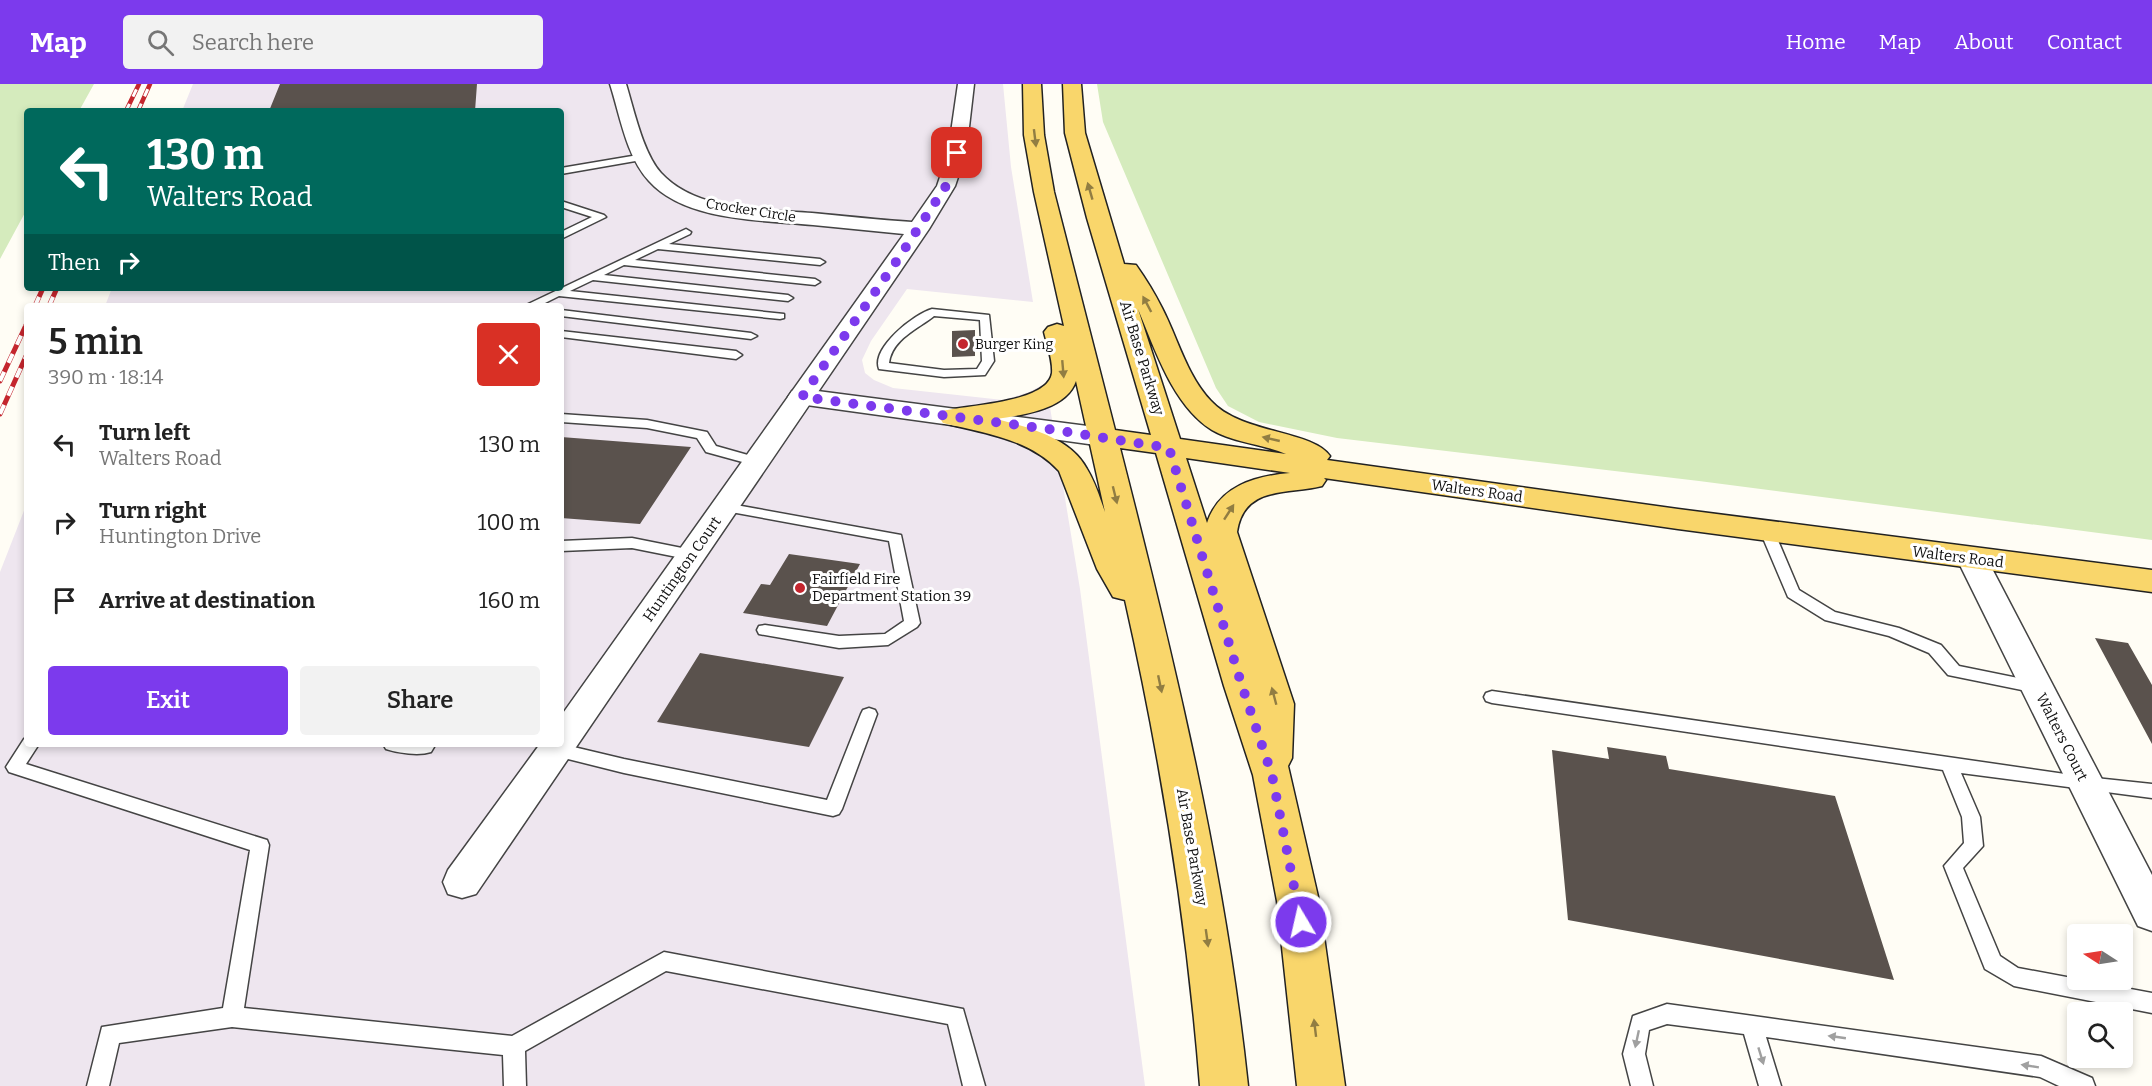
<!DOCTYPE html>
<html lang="en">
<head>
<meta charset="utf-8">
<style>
	body { margin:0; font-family:Bitter,serif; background:#f2f2f2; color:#222; height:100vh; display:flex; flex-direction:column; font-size:22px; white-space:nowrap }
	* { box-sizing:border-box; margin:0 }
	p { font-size:20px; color:#767676 }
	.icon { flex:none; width:33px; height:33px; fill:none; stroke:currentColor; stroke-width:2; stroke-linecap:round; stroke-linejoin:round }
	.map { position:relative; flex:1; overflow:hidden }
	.details { position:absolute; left:24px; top:219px; width:540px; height:444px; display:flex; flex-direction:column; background:#fff; border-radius:6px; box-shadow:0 3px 9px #0003 }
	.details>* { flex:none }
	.banner { position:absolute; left:24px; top:24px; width:540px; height:183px; border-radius:6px; box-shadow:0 3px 9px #0003; background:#00695c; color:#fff; overflow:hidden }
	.needle { width:39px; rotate:282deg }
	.tools { position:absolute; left:2067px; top:840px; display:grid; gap:12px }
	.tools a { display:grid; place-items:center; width:66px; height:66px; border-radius:6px; background:#fff; box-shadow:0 3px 9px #0003; font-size:30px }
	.pin { position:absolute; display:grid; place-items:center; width:51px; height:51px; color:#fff; margin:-26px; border-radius:12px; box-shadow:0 3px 9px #0006 }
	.me { position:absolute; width:66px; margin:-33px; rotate:351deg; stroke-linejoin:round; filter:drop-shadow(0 0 4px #0008) }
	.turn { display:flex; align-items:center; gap:21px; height:126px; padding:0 24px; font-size:27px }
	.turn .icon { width:78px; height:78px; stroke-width:2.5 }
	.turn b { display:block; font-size:42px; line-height:51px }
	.then { display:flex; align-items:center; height:57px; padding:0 24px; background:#0003; gap:12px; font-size:22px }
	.round { display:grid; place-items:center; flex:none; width:63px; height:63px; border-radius:6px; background:#f2f2f2 }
	.summary { display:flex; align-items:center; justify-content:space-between; height:102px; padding:0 24px }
	h1 { font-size:36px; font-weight:600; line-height:45px }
	.primary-button { display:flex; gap:12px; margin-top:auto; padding:12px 24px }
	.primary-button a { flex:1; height:69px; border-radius:6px; background:#7c3aed; color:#fff; font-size:24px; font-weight:600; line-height:69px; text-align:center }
	.primary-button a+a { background:#f2f2f2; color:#222 }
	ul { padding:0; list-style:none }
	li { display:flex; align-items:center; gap:18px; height:78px; padding:0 24px }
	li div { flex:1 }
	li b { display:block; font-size:22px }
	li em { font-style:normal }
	header { display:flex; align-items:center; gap:36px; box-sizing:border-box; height:84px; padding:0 30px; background:#7c3aed; color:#fff }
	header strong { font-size:28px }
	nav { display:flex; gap:33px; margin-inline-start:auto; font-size:21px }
	.search { width:420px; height:54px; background:#f2f2f2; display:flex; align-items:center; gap:15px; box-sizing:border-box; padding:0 21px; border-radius:6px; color:#767676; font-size:22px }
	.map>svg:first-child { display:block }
	.industrial { fill:#eee6ef }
	.green { fill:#d5ebbd }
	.building { fill:#5a524d }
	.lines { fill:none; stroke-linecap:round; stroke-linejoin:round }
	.service-casing { stroke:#444; stroke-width:3 }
	.minor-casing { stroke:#444; stroke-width:3 }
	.tertiary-casing { stroke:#444; stroke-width:3 }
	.primary-casing { stroke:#222; stroke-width:3 }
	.service { fill:#fff; fill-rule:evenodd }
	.minor { fill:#fff; fill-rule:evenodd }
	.tertiary { fill:#fff; fill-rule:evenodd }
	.primary { fill:#f9d66b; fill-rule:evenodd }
	.rail-far1-casing { stroke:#c4262e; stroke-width:4.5 }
	.rail-casing { stroke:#c4262e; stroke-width:5 }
	.rail-far1 { stroke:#fff; stroke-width:3; stroke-dasharray:8; stroke-linecap:butt }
	.rail { stroke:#fff; stroke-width:4; stroke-dasharray:10; stroke-linecap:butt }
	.oneway { fill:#917d42 }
	.oneway2 { fill:#a0a0a0 }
	.route { stroke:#7c3aed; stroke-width:10; stroke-dasharray:0 18 }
	.poi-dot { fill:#c4262e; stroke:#fff; stroke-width:2 }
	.labels { text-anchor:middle; stroke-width:6; stroke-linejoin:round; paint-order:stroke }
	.far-street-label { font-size:14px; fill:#111; stroke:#fff }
	.far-poi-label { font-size:14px; fill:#111; stroke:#fff; text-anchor:start }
	.street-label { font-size:15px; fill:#111; stroke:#fff }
	.poi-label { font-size:15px; fill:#111; stroke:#fff; text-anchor:start }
</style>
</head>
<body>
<header>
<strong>Map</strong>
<div class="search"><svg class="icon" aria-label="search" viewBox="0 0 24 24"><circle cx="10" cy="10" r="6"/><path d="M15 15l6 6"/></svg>Search here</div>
<nav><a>Home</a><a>Map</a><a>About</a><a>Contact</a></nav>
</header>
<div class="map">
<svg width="2152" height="1002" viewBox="0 0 2152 1002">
	<rect width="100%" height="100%" fill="#fffdf5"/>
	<!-- industrial -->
	<path class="industrial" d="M193,0H1003L1011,83L1033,218L907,205L871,257L862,276L865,289L874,296L893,304L1003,316L1029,308L1046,299L1080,505L1145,1002H0V488L27,419V660H561V222H105L112,204H561V27H182Z"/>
	<!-- green -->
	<path class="green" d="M0,0H94L79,27H27V125L0,175Z
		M1097,0H2152V456L1699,397L1337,354L1259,338L1228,322L1216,304L1103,38Z"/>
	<!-- building -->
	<path class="building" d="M280,0H477L475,27H269Z
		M975,246V272L952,273V247Z
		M561,353L691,363L640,440L561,434Z
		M789,470L860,480L827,542L743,529L761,500L770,501Z
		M2095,554L2128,559L2152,601V660Z
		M700,569L844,593L809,663L657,638Z
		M1607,663L1666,672L1669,685L1835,712L1894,896L1568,836L1552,666L1609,675Z"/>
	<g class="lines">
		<defs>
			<path id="service" d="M644,70L647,71V75L561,90V84Z
				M561,117L604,131L606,133L561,155V148L592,133L561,123Z
				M686,145L691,148L690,150L669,160L820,175L825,178L820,181L658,165L635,176L815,195L820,198L815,201L624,181L604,191L788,211L793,214L788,217L593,196L570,207L784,230V234L780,235L559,212L539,222H524Z
				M932,225L989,231L994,277L985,291L944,293L879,285C871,264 914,230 932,225ZM934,232L980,236L982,277L977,285L944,286L889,279C892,255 918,245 934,232Z
				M561,226L751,249L757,252L751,255L561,232Z
				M561,247L736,267L742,271L736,275L561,253Z
				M561,330L647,336L707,348L716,362L762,375L764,378L757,382L706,368L697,354L647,344L561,338Z
				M725,419L901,451L920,539L917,543L888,561L839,564L759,550L757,546L759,542L765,541L839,552L885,550L904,537L889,457L720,426L718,423Z
				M1767,442L1774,447L1799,506L1835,528L1899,544L1941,561L1959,582L2043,599L2045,603L2043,607L2037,609L1948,591L1929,569L1889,552L1825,536L1788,513L1760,447Z
				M632,454L692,466L699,471L692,476L632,464L561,467V457Z
				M1492,607L2086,693L2152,700V714L1961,689L1980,733L1983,762L1963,784L2000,872L2018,884L2152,909V929L2014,902L1985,885L1944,782L1964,759L1962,733L1943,686L1492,619L1486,617L1484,613L1486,609Z
				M869,624L875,626L877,630L842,725L839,730L833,732L624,689L556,672L550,670L547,665L550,660H561L624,675L827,716L861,630L863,626Z
				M27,654V660H39L26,680L267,756L269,761L244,924L512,952L664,868L963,925L985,1002H963L948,940L666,887L525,967L526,1002H504L503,971L232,943L119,959L109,1002H87L102,943L223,924L250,766L9,688L6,683L24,655Z
				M383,660H432L434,663L431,668C419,672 398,669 386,665Z
				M1667,920L2041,972L2092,994L2095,1002H2059L2040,993L1766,953L1781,1002H1759L1744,950L1667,940L1649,946L1645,970L1653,1002H1631L1623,970L1633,932Z"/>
			<path id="minor" d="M610,0H626C634,26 643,69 661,89C697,128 763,125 812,129C845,132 879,136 912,138L937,102L948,69L958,0H974L966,69L955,102L929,145L476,810L462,814L448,810L443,798L448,786L540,660H561V632L904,150C874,147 844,144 813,141C763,136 686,138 649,97C626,72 620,31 610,0Z
				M1972,465L1982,468L1987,475L2152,791V847L2138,842L1957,475L1962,468Z"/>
			<path id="tertiary" d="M802,305L1103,344L1113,347L1117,353L1113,359L1103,362L792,319L788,313L792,307Z"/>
			<path id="primary" d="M1023,0H1041L1044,51L1054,108L1115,346L1151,351L1087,134L1065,49L1063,0H1081L1085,49L1124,180L1136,181C1146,195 1155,210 1162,224C1178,255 1187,292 1211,317C1241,350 1312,346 1330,372L1327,376L1678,425L2152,486V508L1678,445L1324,394L1326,396L1322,402C1287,411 1244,401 1237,448L1294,620L1292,674L1288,682L1319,817L1345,1002H1297L1277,817L1253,691L1224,602L1156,369L1120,364C1174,575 1225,785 1248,1002H1200C1187,838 1161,676 1125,516L1113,513L1097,485L1059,387C1030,355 984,349 943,339L939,333L943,327C966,321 1048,319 1052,289C1053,276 1047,261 1044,248L1048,243L1057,240L1064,242L1034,108L1024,51ZM1138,225C1155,265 1173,322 1212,346C1234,359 1263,360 1286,370L1180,355ZM1076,297L1105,428C1100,414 1095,398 1087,385C1070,353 1028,343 996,335C1022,331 1066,326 1076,297ZM1186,374L1290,389C1255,392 1219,402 1207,439Z"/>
		</defs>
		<!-- service casing -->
		<use href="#service" class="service-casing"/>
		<!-- minor casing -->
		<use href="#minor" class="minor-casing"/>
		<!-- tertiary casing -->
		<use href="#tertiary" class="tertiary-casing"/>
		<!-- primary casing -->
		<use href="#primary" class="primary-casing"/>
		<!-- service -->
		<use href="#service" class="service"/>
		<!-- minor -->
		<use href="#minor" class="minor"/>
		<!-- tertiary -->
		<use href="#tertiary" class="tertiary"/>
		<!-- primary -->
		<use href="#primary" class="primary"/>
		<defs>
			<path id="rail-far1" d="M126,27L139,0
				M138,27L150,0"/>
			<path id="rail" d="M35,222L43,204
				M49,222L57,204
				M0,297L27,239
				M0,330L27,270"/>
		</defs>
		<!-- rail-far1 casing -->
		<use href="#rail-far1" class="rail-far1-casing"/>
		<!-- rail casing -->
		<use href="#rail" class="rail-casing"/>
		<!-- rail-far1 -->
		<use href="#rail-far1" class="rail-far1"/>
		<!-- rail -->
		<use href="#rail" class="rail"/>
	</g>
	<!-- one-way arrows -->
	<defs><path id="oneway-solid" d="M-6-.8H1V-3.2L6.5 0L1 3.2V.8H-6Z" transform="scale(1.5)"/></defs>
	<g class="oneway">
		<use href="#oneway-solid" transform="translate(1035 54) rotate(83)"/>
		<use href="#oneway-solid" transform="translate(1090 107) rotate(-106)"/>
		<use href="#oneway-solid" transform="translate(1147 220) rotate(-118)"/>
		<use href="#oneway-solid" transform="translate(1063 285) rotate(85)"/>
		<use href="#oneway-solid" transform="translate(1271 355) rotate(-167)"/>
		<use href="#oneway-solid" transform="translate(1115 411) rotate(76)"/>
		<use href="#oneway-solid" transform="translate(1229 428) rotate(-57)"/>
		<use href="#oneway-solid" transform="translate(1160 600) rotate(78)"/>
		<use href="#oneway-solid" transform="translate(1274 612) rotate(-105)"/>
		<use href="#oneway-solid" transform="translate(1207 854) rotate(82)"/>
		<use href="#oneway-solid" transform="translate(1315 944) rotate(-97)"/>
	</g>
	<g class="oneway2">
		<use href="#oneway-solid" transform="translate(1837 953) rotate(-172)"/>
		<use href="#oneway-solid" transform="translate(1637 955) rotate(102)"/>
		<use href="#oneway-solid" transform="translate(1761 972) rotate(73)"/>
		<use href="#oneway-solid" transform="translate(2030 982) rotate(-171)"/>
	</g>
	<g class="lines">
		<!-- route -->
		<path class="route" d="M957,69L946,102L898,175L802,313L1048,345L1169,364L1242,602L1272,691L1301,838"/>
	</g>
	<!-- markers -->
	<g class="poi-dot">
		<circle cx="963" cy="260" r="6"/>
		<circle cx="800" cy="504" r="6"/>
	</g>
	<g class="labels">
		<!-- far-street labels -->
		<g class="far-street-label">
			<text transform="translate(751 126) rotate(9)" y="5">Crocker Circle</text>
		</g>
		<!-- far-poi labels -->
		<g class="far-poi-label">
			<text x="975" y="265">Burger King</text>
		</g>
		<!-- street labels -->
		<g class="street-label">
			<text transform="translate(1142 274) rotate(73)" y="5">Air Base Parkway</text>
			<text transform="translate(1477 407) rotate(8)" y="5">Walters Road</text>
			<text transform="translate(1958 473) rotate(7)" y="5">Walters Road</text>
			<text transform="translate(682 485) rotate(-55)" y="5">Huntington Court</text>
			<text transform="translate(2062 653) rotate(63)" y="5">Walters Court</text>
			<text transform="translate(1192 763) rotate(80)" y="5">Air Base Parkway</text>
		</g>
		<!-- poi labels -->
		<g class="poi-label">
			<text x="812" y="500">Fairfield Fire<tspan x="812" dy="17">Department Station 39</tspan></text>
		</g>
	</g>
</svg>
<div class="tools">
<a><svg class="needle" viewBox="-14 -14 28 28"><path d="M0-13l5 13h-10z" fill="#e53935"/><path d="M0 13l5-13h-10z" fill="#767676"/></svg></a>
<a><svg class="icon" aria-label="search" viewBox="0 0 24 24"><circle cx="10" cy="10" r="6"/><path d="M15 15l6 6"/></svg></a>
</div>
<div class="pin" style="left:957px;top:69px;background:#d93025"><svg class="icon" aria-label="arrive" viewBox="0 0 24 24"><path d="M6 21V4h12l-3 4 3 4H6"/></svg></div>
<svg class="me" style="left:1301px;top:838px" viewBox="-20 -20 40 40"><circle r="17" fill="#7c3aed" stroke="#fff" stroke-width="3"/><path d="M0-11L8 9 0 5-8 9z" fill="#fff"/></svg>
<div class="banner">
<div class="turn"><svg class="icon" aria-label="left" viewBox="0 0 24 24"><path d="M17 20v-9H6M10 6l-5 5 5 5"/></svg><div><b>130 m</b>Walters Road</div></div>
<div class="then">Then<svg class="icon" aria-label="right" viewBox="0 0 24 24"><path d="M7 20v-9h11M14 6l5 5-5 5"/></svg></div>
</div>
<section class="details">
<div class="summary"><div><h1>5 min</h1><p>390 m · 18:14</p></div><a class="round" style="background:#d93025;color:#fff"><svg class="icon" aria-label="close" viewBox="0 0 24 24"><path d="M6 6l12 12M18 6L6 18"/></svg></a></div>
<ul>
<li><svg class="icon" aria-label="left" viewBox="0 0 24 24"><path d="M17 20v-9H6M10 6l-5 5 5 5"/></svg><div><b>Turn left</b><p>Walters Road</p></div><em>130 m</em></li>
<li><svg class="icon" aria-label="right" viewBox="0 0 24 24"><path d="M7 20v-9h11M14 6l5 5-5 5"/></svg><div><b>Turn right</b><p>Huntington Drive</p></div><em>100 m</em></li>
<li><svg class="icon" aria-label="arrive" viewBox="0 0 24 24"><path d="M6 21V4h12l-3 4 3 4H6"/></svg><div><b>Arrive at destination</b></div><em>160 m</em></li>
</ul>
<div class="primary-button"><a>Exit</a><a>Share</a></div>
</section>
</div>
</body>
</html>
